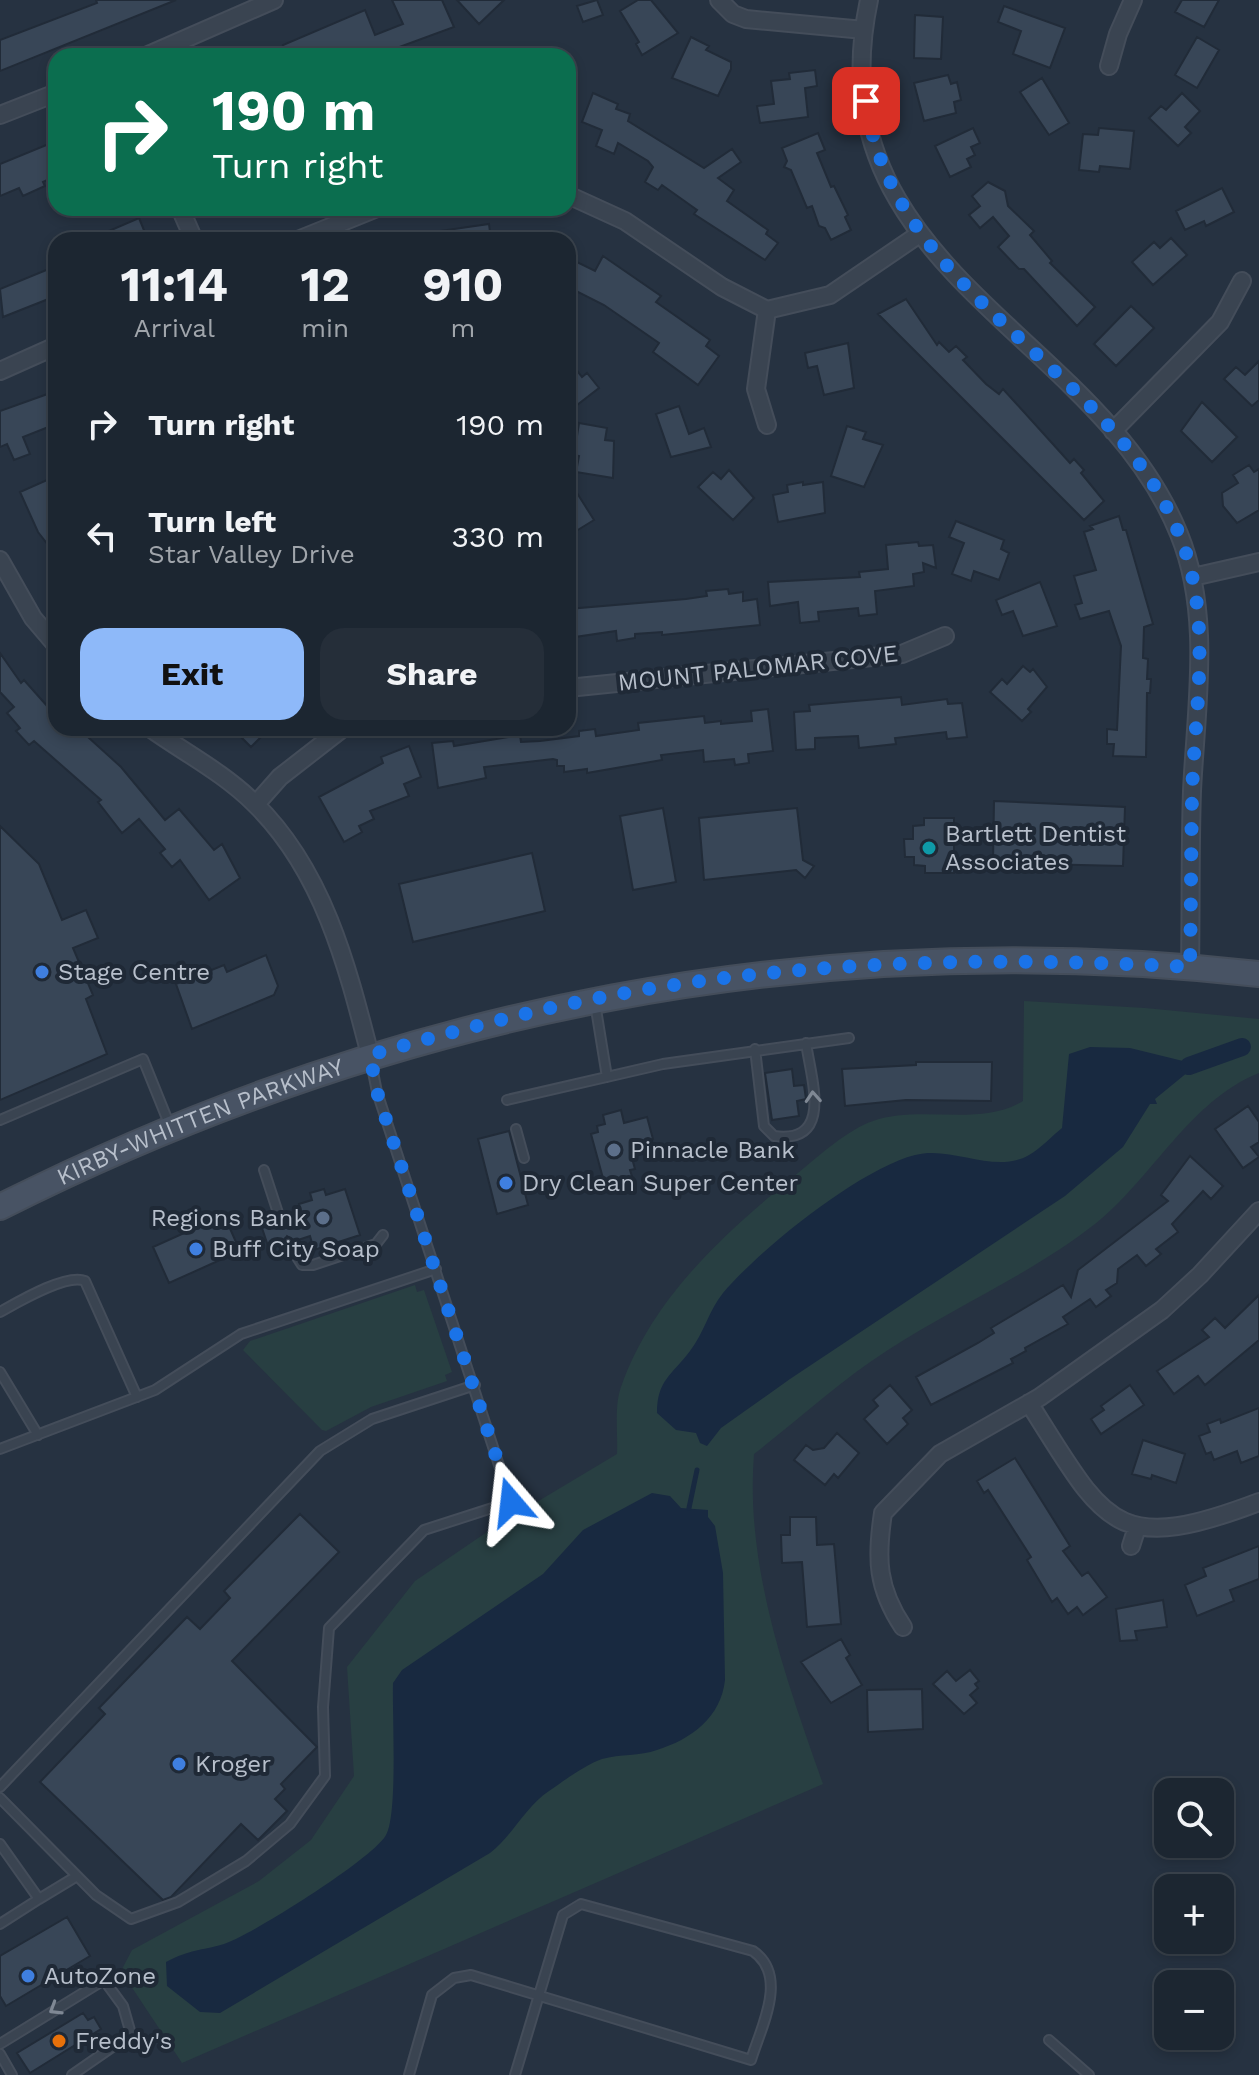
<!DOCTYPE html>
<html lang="en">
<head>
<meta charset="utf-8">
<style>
	body { margin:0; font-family:"Work Sans",sans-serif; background:#252e39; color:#f1f3f6; height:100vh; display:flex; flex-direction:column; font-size:30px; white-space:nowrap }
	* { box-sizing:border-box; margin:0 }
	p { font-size:26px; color:#a0a5ab }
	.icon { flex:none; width:44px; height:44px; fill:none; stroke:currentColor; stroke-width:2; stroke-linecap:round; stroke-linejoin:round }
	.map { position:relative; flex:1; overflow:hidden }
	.sheet { position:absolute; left:48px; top:232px; width:528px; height:504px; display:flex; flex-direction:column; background:#1c2631; border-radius:24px; box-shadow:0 4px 12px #0003,0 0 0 2px #3a434d }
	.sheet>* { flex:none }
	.guide { position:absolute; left:48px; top:48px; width:528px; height:168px; border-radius:24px; box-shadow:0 4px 12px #0003,0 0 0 2px #3a434d; background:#0b6e4f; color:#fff; overflow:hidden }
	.buttons { position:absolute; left:1154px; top:1778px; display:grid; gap:16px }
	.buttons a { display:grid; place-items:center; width:80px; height:80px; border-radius:16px; background:#1c2631; box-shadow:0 4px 12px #0003,0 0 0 2px #3a434d; font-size:40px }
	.pin { position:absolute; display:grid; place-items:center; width:68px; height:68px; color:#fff; margin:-34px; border-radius:16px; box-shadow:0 4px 12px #0006 }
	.me { position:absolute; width:88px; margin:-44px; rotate:343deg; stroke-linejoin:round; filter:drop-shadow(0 0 6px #0008) }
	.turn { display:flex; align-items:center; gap:28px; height:168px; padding:0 32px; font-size:36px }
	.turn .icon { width:104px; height:104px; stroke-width:2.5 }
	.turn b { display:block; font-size:56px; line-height:68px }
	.eta { display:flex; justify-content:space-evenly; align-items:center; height:136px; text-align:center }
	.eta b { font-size:48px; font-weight:700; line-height:56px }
	.primary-button { display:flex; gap:16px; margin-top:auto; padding:16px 32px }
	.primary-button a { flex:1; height:92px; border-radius:24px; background:#8eb9f9; color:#111; font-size:32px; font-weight:700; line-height:92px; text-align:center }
	.primary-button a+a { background:#252e39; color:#f1f3f6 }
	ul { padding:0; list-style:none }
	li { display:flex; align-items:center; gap:24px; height:112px; padding:0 32px }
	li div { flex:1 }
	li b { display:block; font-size:30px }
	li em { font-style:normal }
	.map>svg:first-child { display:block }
	.green { fill:#283f42 }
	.water { fill:#182940 }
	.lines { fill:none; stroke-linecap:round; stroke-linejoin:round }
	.stream { stroke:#182940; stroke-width:5 }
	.canal { stroke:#182940; stroke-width:18 }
	.building { fill:#384657; stroke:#212b38; stroke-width:2 }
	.service-casing { stroke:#444d5a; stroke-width:12 }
	.minor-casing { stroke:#444d5a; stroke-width:20 }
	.secondary-casing { stroke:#444d5a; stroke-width:28 }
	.service { stroke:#3a4451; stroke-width:8 }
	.minor { stroke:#3a4451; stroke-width:16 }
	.secondary { stroke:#485364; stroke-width:24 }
	.oneway { stroke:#7f8894 }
	.route { stroke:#1a73e8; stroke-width:14; stroke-dasharray:0 25.2 }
	.culture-dot { fill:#0f9aa8; stroke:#1f2936; stroke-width:3 }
	.shop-dot { fill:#3f7fe0; stroke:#1f2936; stroke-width:3 }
	.service-dot { fill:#5c6f8a; stroke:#1f2936; stroke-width:3 }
	.food-dot { fill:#e8710a; stroke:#1f2936; stroke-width:3 }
	.labels { text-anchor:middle; stroke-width:8; stroke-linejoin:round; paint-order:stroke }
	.street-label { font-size:24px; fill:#b7bfcb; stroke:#1f2936 }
	.poi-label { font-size:24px; fill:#b7bfcb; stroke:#1f2936; text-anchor:start }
</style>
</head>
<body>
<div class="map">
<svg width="1259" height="2075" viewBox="0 0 1259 2075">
	<rect width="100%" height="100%" fill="#263241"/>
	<!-- green -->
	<path class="green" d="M1024,1001L1145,1008L1259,1019V1073C1189,1101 1152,1179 1095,1224C1031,1274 956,1306 888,1350C841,1380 798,1420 754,1454C745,1567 786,1679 823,1784L182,2063L121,1971L132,1950L259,1881L311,1840L354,1776L347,1667L415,1581L490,1530L617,1454C618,1433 614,1406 621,1387C653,1296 726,1232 798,1173C820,1155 847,1130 873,1121C921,1104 979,1128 1023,1101Z
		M415,1285L417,1292L424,1290L452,1372L445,1375L447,1381L371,1407L326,1431L322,1430L243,1350L250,1341Z"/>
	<!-- water -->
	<path class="water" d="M1090,1047L1130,1048L1183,1061L1189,1066L1188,1072L1155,1099L1157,1104H1150L1123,1147L1065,1196L790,1379L721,1428L707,1446L700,1443L696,1433L676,1430L657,1413C657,1380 672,1375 690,1351C704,1333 709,1310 723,1293C761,1248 860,1169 915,1155C952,1145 995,1175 1029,1155C1041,1148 1052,1136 1062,1128L1069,1054Z
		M652,1493L670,1496L681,1508L708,1510V1517L715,1526L723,1573L725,1680C721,1717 692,1739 657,1750C640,1756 620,1754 602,1759C585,1765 565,1780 549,1791C526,1806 513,1835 490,1853L220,2013L200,2012L167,1986L166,1962C191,1949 200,1951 224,1944C250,1936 374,1858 386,1835C398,1815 392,1713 393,1683L402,1670L543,1574L583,1530Z"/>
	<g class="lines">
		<!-- stream -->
		<path class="stream" d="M689,1508L697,1470"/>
		<!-- canal -->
		<path class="canal" d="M1189,1066L1242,1047"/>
	</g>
	<!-- building -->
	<path class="building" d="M96,0H176L0,71V40L97,3Z
		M392,0H442L454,27L375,56H287L283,45L365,10L375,35L403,24Z
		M457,0H504L479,24Z
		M597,0L603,15L583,22L577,6Z
		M638,0H651L678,33L642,55L636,44L639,42L620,11Z
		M1182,0H1219L1204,27L1175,12Z
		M1004,6L1065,28L1050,68L1013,54L1021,31L998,22Z
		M915,15L943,17L941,59L914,58Z
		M691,37L709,46L706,50L731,62V69L718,96L672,78Z
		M1197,37L1219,50L1197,88L1175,75Z
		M815,70L817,86L805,88L808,117L760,123L757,106L774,104L771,81L790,79L789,73Z
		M948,75L951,84L957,82L961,100L954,102L956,113L924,121L914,83Z
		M1042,78L1069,123L1049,135L1020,92Z
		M593,93L618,104L616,109L630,114L628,121L704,168L732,149L741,162L718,178L734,190L727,201L768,230L766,234L778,243L765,260L694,214L697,210L662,185L658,190L645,182L653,167L648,161L618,143L614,154L596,146L602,130L582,122Z
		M1182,93L1200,111L1185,127L1191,133L1178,146L1149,118L1161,106L1166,110Z
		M973,128L980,143L971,147L975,155L967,159L971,167L950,177L935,146Z
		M1099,128L1134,131L1130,169L1100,166L1099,172L1079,170L1083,134L1098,135Z
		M818,133L825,150L817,153L831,187L834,186L848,215L845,217L851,230L831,240L825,228L819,226L812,206L807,208L791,170L784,167L787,161L782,148Z
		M56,141V176L43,182L45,186L23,196L19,188L0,196V164Z
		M988,182L1005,191L1008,206L1034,231L1030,235L1052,261L1050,263L1095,307L1077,326L1024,269H1019L998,247L1009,236L993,217L980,228L969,215L980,206L972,196Z
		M1222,188L1234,212L1206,226L1204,221L1185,230L1176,211Z
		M139,218L148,240H88Z
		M489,224L491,240H433V232Z
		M1171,238L1187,255L1153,285L1132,262L1154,242L1160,248Z
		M603,256L661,296L656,302L710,340L706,346L719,356L698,385L653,352L659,343L604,305L568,287V275L575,261L595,271Z
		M56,266V296L3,317L0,289Z
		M906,299L937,345L939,342L949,352L956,346L967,357L963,360L986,384L999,394L1003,389L1070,463L1074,459L1084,470L1081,473L1104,501L1084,520L878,314Z
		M1131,306L1154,328L1116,366L1094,344Z
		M848,343L854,388L824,395L817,366L808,368L805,353Z
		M568,359L582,377L587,373L599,388L568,412Z
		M1259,361V400L1252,406L1224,379L1236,367L1245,375Z
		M56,391V424L23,437L30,454L14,460L7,444L0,447V411Z
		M1202,402L1237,437L1212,462L1181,431Z
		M679,406L689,434L704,428L711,447L671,457L656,414Z
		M579,423L607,428L605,440L614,441L613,478L576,472L579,456L574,455Z
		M847,426L866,432L863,439L883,445L864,487L831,476Z
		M1249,465L1254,472L1259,469V510L1237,523L1223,506L1222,493L1238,483L1233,475Z
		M729,470L754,498L733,520L698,487L713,472L721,479Z
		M56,476V555L38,532L20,492Z
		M803,482V485L823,482L825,513L778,522L773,495L788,492L787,485Z
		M577,493L594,520L568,536V499Z
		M1119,516L1123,530H1126L1153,624L1144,627L1143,658L1148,659L1147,679H1151L1150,693H1147L1146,757L1113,756L1114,744H1107V729L1117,730L1121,646L1109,611L1080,619L1075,605L1082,603L1074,576L1096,570L1084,532L1093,529L1090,526Z
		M956,521L1004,540L1001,549L1009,553L999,580L974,571L971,581L952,574L964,543L949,537Z
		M918,542L919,546L933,545L936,568L923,563L924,572L913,574L914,586L875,591L877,614L859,616L858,608L818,612L819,621L800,623L798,602L770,606L768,582L860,577L859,572L888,569L886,545Z
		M1040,582L1057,626L1023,636L1013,611L1002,615L996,600Z
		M728,589L729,594L743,592V601L757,599L760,625L662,635V632L635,634V638L617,641L616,631L568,638V609L686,599L707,596L706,591Z
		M0,653L21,683L24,680L56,716V728H78L121,767L165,820L179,809L214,850L222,844L240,878L209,900L180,860L172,867L160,853L165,849L139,819L122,833L98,802L101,800L34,741L29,745L16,731L20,728L7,713L14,707L0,692Z
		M1023,666L1030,672L1033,669L1047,687L1028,709L1031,712L1022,721L990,692L1002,679L1007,684Z
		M901,697L902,705L947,699L948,704L962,703L967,737L947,739L946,732L895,738L896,744L859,748L858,736L815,738V749L796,750L794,712L810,711L809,705Z
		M768,709L773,751L748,754L749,763L735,765L734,759L704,762L703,750L661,755L662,760L587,773V769L564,772V766H557V760L553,759L484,767L486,778L438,788L432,743L453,741L454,746L520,735L521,742L540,741L579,736V731L595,729L596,736L639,730L638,723L704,716L705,723L721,721V724L752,721L751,711Z
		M232,728H270L251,747Z
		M409,746L421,777L404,784L409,796L370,811L374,819L359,826L362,832L344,842L319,797L383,763L381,757Z
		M994,801L1125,807L1123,866L993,863Z
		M663,808L676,882L633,890L620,816Z
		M797,808L803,860L814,866L805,878L796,870L704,880L699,818Z
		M924,818H954V873H925V866L914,865V857H905L904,839H913V826L924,825Z
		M0,826L39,864L62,920L86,910L98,938L73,948L93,995L86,999L107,1054L0,1100Z
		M532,853L545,911L413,942L399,884Z
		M266,955L278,986L274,995L192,1029L176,984L224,965L227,972Z
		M916,1062H992L991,1101L906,1100L845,1106L842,1069L916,1065Z
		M792,1069L794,1086L804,1085L806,1099L797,1101L799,1116L772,1120L765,1073Z
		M1248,1106L1259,1122V1142L1251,1147L1259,1157L1243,1168L1215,1129Z
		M621,1110L624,1123L647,1117L653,1139L634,1144L635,1149L630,1151L635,1169L630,1170L635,1186L621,1190L617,1178L604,1182L591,1134L598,1132L597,1126L605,1124L603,1115Z
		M509,1131L528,1205L497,1214L478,1139Z
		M1190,1156L1223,1186L1211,1199L1203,1191L1172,1224L1178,1232L1156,1249L1161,1254L1146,1266L1137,1255L1118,1269L1117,1283L1106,1290L1111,1296L1096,1307L1090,1299L1063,1317L1068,1324L1025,1348L1026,1351L1011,1359L1013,1363L931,1405L916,1377L978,1343L994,1333L991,1328L1063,1285L1071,1297L1078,1270L1168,1201L1161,1195Z
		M324,1189L326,1195L345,1189L360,1235L314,1250L310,1236L295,1241L287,1236L281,1245L269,1249L262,1228L274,1224L284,1228L288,1220L302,1215L299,1204L312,1200L310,1193Z
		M224,1215L240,1251L169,1283L153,1247Z
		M1259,1295V1340L1205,1385L1198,1376L1174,1394L1157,1371L1209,1337L1202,1330L1215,1318L1225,1328Z
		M890,1385L912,1410L903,1418L908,1424L887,1444L864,1419L878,1406L873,1400Z
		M1130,1385L1144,1405L1101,1434L1091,1419L1104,1410L1101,1406Z
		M1259,1408V1456L1241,1463L1237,1451L1214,1460L1211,1452L1206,1454L1199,1436L1210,1432L1207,1424L1220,1419L1221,1423Z
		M837,1433L859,1453L838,1478L834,1474L825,1485L794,1460L806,1445L813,1450L824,1448Z
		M1143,1440L1185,1454L1176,1483L1152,1475L1151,1479L1132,1474Z
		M1015,1458L1070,1546L1063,1551L1082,1576L1088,1572L1107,1597L1083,1615L1077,1607L1068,1614L1057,1598L1052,1602L1027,1560L1031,1557L988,1490L984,1493L977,1481Z
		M300,1514L339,1552L232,1661L317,1747L281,1784L285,1789L275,1799L287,1811L258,1840L241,1824L171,1897L163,1900L40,1782L105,1714L99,1708L187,1617L200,1629L230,1598L224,1591Z
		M790,1517H816L817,1545L834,1544L841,1624L807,1627L802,1562L782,1563L781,1535H790Z
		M1259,1546V1579L1230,1590L1234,1601L1197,1616L1185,1585L1206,1576L1203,1568Z
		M1163,1600L1167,1627L1135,1631L1137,1640L1120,1641L1116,1609Z
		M841,1639L850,1655L846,1658L862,1685L831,1703L801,1662Z
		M970,1670L979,1681L975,1684L978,1688L970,1695L977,1703L964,1714L933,1684L947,1671L956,1681Z
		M922,1689L923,1729L868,1732L867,1690Z
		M67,1917L90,1956L6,2006L0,1996V1956Z
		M83,2013L88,2020L94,2017L101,2029L30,2073L17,2053Z"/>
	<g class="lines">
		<defs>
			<path id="service" d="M595,1003L607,1077
				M755,1049L764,1126L774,1136C834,1144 811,1079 806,1043
				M507,1100L663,1064L849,1038
				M0,1120L143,1059L170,1126
				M516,1129L524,1158
				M264,1170L281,1222
				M288,1243L302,1265H313L376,1244L383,1235
				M0,1312C18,1302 67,1273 85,1281L137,1397
				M0,1372L38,1435
				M0,1449L155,1390L241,1334L436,1269
				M0,1787L320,1451L372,1419L475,1385
				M0,1798L96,1895L131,1919L178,1902L246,1861L290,1824L325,1776L323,1707L329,1628L424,1530L511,1502L377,1092L371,1062
				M0,1844L39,1899L77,1876
				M0,1924L39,1899
				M1049,2040L1089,2075
				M0,2044L104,1980L123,2006L131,2034L72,2075
				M0,2054L12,2075
				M409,2075L432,1995L454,1978L471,1975L751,2060C761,2027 789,1976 753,1951L581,1904L563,1915L515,2075"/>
			<path id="minor" d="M719,0L733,14L746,19L864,30
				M869,0C812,269 1097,331 1179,534C1212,615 1196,706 1192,791C1190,850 1191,908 1190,967
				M146,56L274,0
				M1109,66L1118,34L1133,0
				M0,115L56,93
				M568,195L625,221L722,287L767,310L830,295L918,235
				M180,208L194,240
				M298,240L377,208
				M0,371L56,346
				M767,425L756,389L767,310
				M1113,431L1220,322L1242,281
				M0,560L33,618L56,645
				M1193,577L1259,562
				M568,688L902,654L945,636
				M150,728C185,753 224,773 254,803C323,870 347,965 370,1055
				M256,804L280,777L343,728
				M1029,1403C1105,1522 1112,1558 1259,1502
				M1131,1546L1137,1527
				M903,1627C877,1588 876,1559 883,1513L940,1454L1040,1397L1162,1310L1200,1275L1259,1211"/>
			<g id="secondary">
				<path id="s1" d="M0,1207C395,1008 818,925 1259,974"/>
			</g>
		</defs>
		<!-- service casing -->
		<use href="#service" class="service-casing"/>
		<!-- minor casing -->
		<use href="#minor" class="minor-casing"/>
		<!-- secondary casing -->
		<use href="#secondary" class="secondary-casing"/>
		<!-- service -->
		<use href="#service" class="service"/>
		<!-- minor -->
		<use href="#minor" class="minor"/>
		<!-- secondary -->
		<use href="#secondary" class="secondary"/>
	</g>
	<!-- one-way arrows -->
	<defs><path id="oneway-chevron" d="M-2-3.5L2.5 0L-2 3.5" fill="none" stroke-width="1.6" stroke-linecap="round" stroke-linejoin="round" transform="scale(2)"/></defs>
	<g class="oneway">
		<use href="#oneway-chevron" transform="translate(813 1097) rotate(-94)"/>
		<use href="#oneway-chevron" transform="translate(55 2009) rotate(148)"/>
	</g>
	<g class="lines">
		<!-- route -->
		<path class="route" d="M511,1502L377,1092L370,1055C444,1034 518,1014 593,999C791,960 989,956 1190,967C1191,910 1191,854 1192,797C1194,710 1214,618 1179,534C1110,363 893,296 866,101"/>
	</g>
	<!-- markers -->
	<circle class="culture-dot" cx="929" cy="848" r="8"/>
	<g class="shop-dot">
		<circle cx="42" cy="972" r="8"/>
		<circle cx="506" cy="1183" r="8"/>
		<circle cx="196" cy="1249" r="8"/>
		<circle cx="179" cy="1764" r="8"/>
		<circle cx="28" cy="1976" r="8"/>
	</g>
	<g class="service-dot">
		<circle cx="614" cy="1150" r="8"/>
		<circle cx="323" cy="1218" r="8"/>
	</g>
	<circle class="food-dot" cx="59" cy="2041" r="8"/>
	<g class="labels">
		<!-- street labels -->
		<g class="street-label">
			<text transform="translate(758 668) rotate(-6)" y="8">MOUNT PALOMAR COVE</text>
			<text dy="8" stroke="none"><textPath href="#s1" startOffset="218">KIRBY-WHITTEN PARKWAY</textPath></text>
		</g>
		<!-- poi labels -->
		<g class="poi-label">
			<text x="945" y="842">Bartlett Dentist<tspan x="945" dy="28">Associates</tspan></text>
			<text x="58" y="980">Stage Centre</text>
			<text x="630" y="1158">Pinnacle Bank</text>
			<text x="522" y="1191">Dry Clean Super Center</text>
			<text x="307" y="1226" text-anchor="end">Regions Bank</text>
			<text x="212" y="1257">Buff City Soap</text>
			<text x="195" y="1772">Kroger</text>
			<text x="44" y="1984">AutoZone</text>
			<text x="75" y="2049">Freddy's</text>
		</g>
	</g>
</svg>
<div class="buttons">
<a><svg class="icon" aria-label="search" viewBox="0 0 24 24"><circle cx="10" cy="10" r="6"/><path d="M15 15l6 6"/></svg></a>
<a>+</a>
<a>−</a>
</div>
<div class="pin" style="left:866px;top:101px;background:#d93025"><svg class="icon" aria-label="arrive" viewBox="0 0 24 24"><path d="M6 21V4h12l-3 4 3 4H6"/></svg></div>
<svg class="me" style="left:511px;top:1502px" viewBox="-20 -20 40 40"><path d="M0-17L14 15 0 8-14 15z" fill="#1a73e8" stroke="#fff" stroke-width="4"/></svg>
<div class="guide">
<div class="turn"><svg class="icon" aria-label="right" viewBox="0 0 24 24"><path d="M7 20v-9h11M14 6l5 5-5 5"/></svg><div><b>190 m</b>Turn right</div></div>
</div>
<section class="sheet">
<div class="eta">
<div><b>11:14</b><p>Arrival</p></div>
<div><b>12</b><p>min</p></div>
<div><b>910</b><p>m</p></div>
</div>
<ul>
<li><svg class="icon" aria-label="right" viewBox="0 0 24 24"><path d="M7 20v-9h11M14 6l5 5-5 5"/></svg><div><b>Turn right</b></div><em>190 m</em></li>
<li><svg class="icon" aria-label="left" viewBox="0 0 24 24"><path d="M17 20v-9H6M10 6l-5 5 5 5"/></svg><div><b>Turn left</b><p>Star Valley Drive</p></div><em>330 m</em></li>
</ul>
<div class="primary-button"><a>Exit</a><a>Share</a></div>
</section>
</div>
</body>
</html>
